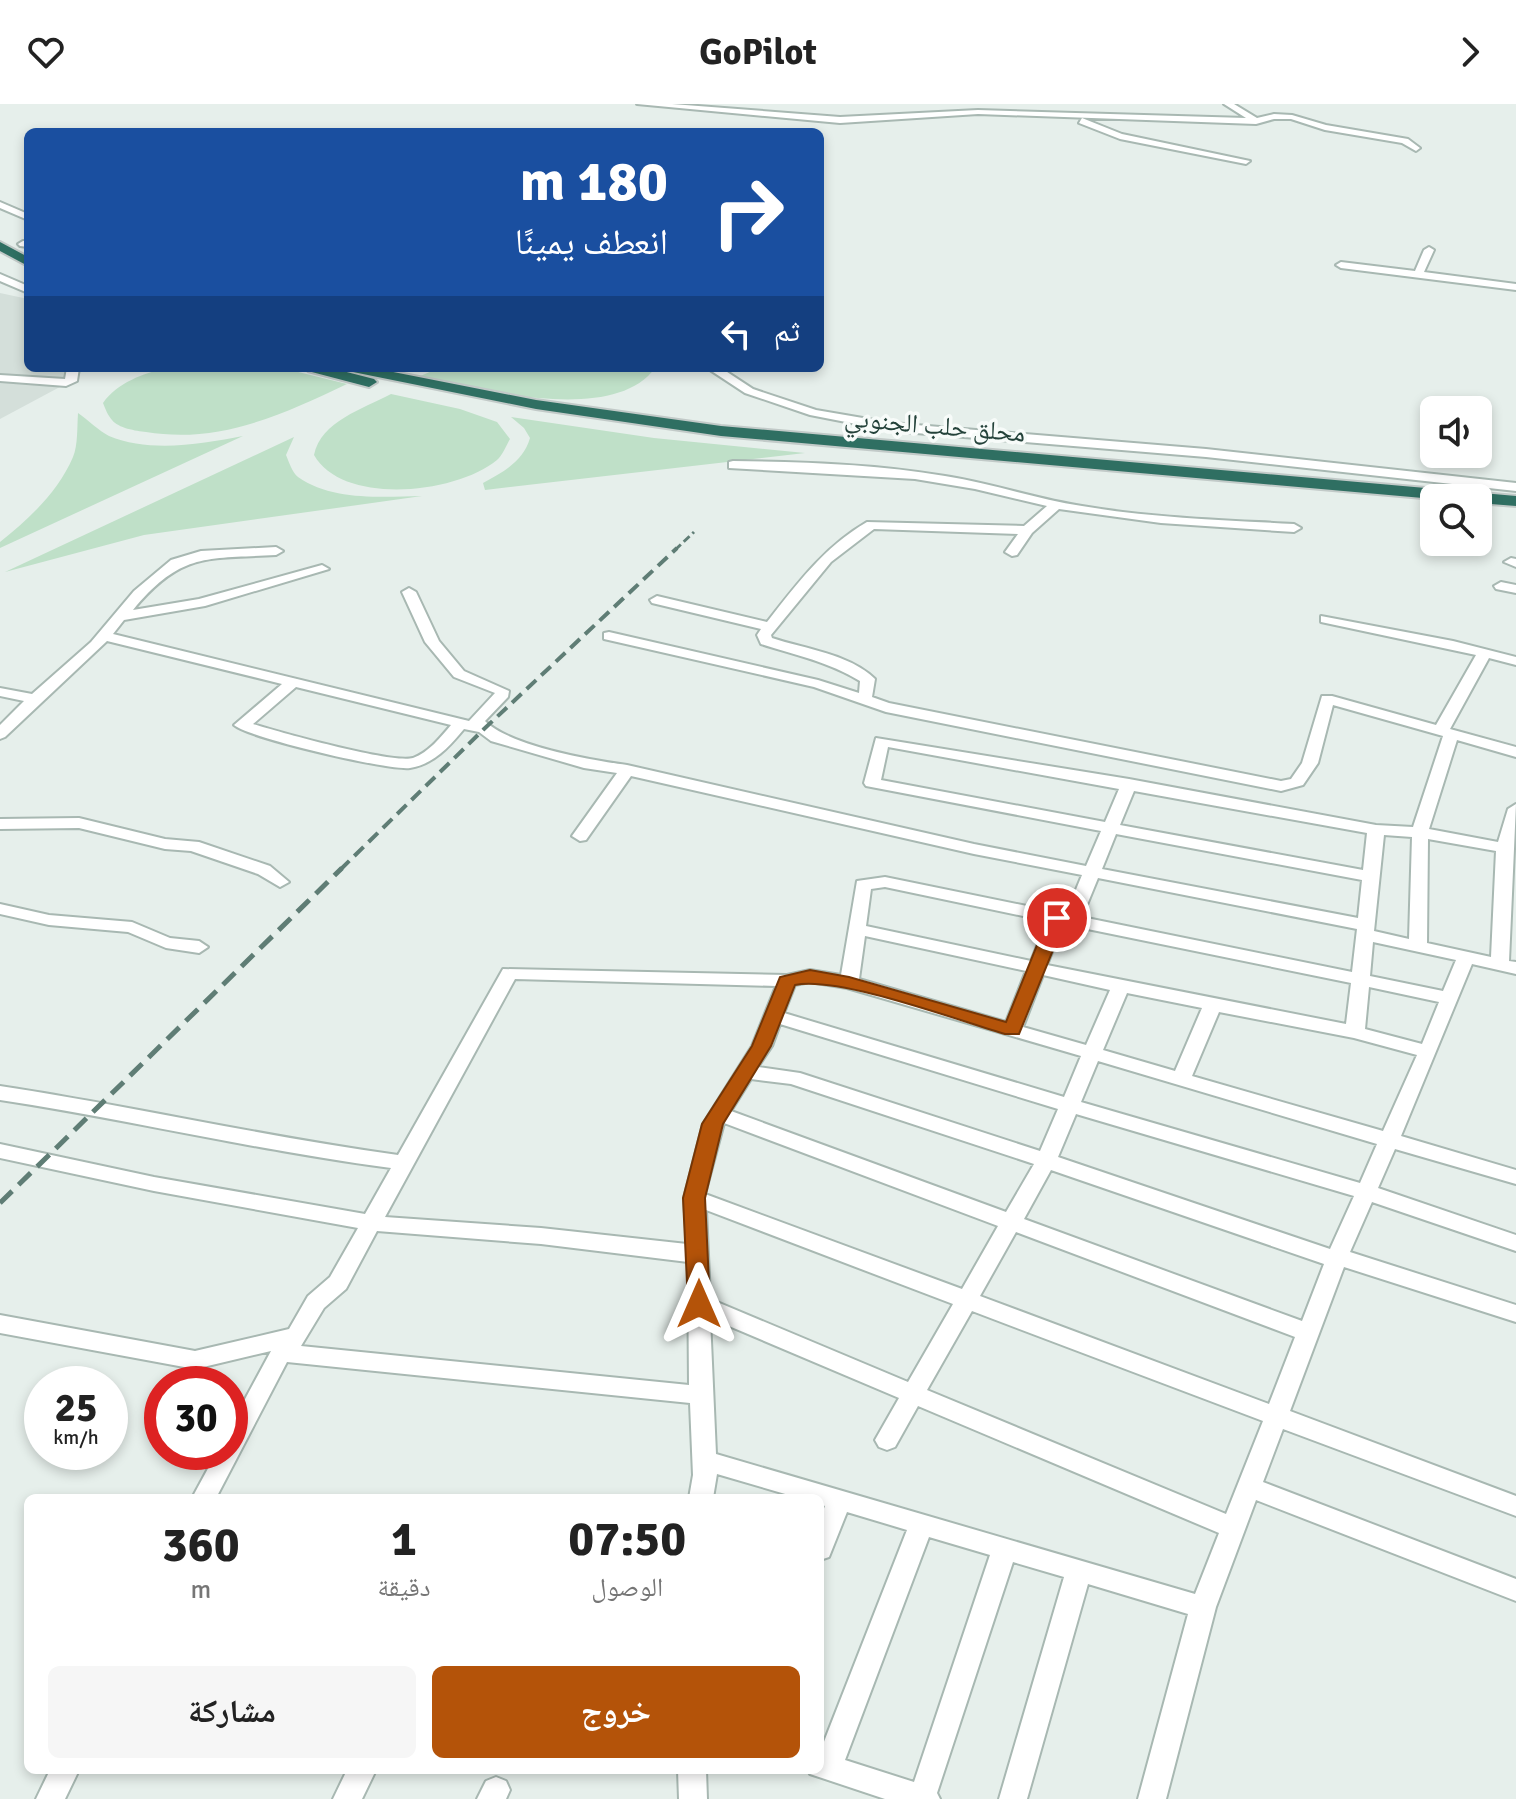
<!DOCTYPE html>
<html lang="ar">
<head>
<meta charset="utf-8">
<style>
	body { margin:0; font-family:Signika,"Noto Naskh Arabic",sans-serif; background:#f6f6f6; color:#222; direction:rtl; height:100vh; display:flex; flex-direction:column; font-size:30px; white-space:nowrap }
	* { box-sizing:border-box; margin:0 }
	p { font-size:26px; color:#767676 }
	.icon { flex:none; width:44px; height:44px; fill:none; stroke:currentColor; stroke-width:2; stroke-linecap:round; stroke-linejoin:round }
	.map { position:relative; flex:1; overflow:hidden; direction:ltr }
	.details { position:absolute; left:24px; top:1390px; width:800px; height:280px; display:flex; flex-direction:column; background:#fff; border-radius:12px; box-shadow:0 4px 12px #0003; direction:rtl }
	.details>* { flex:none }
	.guide { position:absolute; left:24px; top:24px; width:800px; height:244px; border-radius:12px; box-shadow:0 4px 12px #0003; direction:rtl; background:#1a4fa0; color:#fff; overflow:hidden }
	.fabs { position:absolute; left:1420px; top:292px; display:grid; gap:16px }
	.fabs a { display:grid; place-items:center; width:72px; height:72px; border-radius:12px; background:#fff; box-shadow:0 4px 12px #0003; font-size:40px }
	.speed { position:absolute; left:24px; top:1262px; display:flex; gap:16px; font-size:40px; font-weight:700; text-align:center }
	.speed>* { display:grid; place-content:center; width:104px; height:104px; border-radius:50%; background:#fff; box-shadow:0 4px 12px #0003; line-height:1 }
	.speed small { font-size:20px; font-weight:400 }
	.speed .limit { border:12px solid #d22; background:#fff; color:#111 }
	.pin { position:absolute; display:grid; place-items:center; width:68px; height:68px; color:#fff; margin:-34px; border:4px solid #fff; border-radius:50%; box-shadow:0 2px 8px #0007 }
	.me { position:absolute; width:88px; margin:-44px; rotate:0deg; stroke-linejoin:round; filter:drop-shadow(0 0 6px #0008) }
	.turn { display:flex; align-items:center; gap:28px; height:168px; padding:0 24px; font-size:36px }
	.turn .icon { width:104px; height:104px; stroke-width:2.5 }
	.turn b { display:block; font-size:56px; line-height:68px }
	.then { display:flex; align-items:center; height:76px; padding:0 24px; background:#0003; gap:16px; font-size:30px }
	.eta { display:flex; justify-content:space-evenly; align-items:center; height:136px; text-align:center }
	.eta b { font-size:48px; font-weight:700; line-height:56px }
	.button { display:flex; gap:16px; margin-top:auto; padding:16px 24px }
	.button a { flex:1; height:92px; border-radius:12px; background:#b45309; color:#fff; font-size:32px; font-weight:700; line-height:92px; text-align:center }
	.button a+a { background:#f6f6f6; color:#222 }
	header { display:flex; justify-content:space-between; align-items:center; height:104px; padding:0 24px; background:#fff; font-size:36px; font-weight:700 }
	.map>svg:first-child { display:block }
	.built { fill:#d4dfda }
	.green { fill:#bfe0c8 }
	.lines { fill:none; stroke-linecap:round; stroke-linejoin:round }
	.street-casing { stroke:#a8b8b2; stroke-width:4 }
	.highway-casing { stroke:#c2cac8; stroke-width:4 }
	.street { fill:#fff; fill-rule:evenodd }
	.highway { fill:#2f6f62; fill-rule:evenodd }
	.rail-far2 { stroke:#5f7d75; stroke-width:3; stroke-dasharray:8 4; stroke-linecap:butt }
	.rail-far1 { stroke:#5f7d75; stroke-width:4; stroke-dasharray:13 7; stroke-linecap:butt }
	.rail { stroke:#5f7d75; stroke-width:5; stroke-dasharray:17 9; stroke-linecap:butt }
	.route { fill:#b45309; stroke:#753606; stroke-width:2 }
	.labels { text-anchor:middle; stroke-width:7; stroke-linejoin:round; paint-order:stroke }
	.far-street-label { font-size:26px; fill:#24423a; stroke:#f7fbf9 }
</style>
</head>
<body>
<header><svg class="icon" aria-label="forward" viewBox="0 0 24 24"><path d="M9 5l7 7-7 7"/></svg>GoPilot<svg class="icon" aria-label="heart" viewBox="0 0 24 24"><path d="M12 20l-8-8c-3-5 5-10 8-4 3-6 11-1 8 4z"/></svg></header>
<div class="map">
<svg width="1516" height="1695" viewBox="0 0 1516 1695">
	<rect width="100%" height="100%" fill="#e6efeb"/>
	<!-- built -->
	<path class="built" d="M0,189L28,195V264H65L71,277L0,315Z"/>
	<!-- green -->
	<path class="green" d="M168,264H282L347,280C282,311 219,340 146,328C136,327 118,324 112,316C108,312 105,304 103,299C117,279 143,269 168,264Z
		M439,264H655C613,322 476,284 418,273Z
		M391,290L460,305L497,318L510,335C506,342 502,352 497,356C456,390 343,402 314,351C321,317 363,305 391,290Z
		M78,309C88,316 99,327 109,332C150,349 202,340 243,332L0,444V438C29,415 58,388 73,353C78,341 77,323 78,309Z
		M511,313L654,334L805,349L485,386L483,379C504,367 523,358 530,334L524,324Z
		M294,333L286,351C289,358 292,368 298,373C332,397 382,393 422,392L144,431L5,468Z"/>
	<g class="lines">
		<defs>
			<path id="street" d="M637,0H672L840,13L978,6L1246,14L1224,0H1234L1257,14L1274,10L1292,11L1326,21L1408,35L1420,44L1416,47L1402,39L1325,26L1291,15H1274L1256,20L978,10L840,19Z
				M1082,14L1122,30L1250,57L1246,60L1120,35L1079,19Z
				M0,98L28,110V116L0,104Z
				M23,137H28V143L20,142L18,140Z
				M1429,143L1434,146L1424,168L1516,180V186L1341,164L1336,161L1341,158L1415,167L1424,146Z
				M0,170L28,182V189L0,177Z
				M67,264H79L77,277L66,282L0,277V271L65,275Z
				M707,264H721L753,285L816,306L892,319L1206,345L1516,379V387L1206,353L892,327L810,311L745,289Z
				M733,357C804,358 875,360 945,372C991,379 1036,395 1082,402C1152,414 1223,416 1294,420L1301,424L1294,428L1161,419L1059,405L1032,429L1017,451L1012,452L1005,448L1018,430L874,425L831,458L771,531L772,534C805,545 850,550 875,575L872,593L889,599L1281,677L1291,675L1302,659L1322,592H1332L1436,621L1476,551L1321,518V512L1453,537L1516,553V561L1489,554L1450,625L1516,643V653L1457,636L1429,725L1498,738L1508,705L1516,700L1509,857L1516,858V870L1472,860L1401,1032L1516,1066V1080L1395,1045L1378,1084L1516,1131V1147L1372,1098L1350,1148L1516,1201V1218L1344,1163L1290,1307L1516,1392V1412L1283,1325L1263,1378L1516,1475V1497L1256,1396L1216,1503L1166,1695H1138L1188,1510L1088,1480L1027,1695H999L1064,1473L1013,1458L937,1689L940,1695H885L810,1670L808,1666H820V1648L907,1426L847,1408L829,1453L820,1456V1415L825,1402L820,1400V1394H799L717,1370L713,1394H689L693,1371L690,1299L287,1258L216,1394H192L217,1348H230V1323L271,1247L195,1265L0,1229V1211L195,1247L289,1225L308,1192L330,1173L358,1124L154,1087L0,1054V1040L154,1073L365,1110L391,1064C260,1047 131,1016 0,996V982C133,1002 265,1033 398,1051L503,865L787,871L810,866L841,871L857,777L885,773L1066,810L1082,771L974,750L631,672L586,736L580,737L572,732L617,669L584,664L491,637L479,628L464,625C449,643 434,660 410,664C389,667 249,634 234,621L282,580L107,537L5,633L0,635V621L24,597L0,592V584L32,590L91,538L134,487L171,456L201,447L276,443L283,447L276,451C206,455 181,448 133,506L199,495L322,461L329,465L205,502L124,516L113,530L469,617L495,589L454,573L425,538L402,488L409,484L416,488L439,537L464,567L509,587L508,593L485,617C510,642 590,656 627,661L974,740L1086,762L1101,727L866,682L864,679L876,634L1129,675L1376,721L1413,723L1443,632L1333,601L1318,659L1303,681L1281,687L886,608L814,583L604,535V529L609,528L818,576L859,589L860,577C829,558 795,551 761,540L757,531L761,525L652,499L650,496L657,492L767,518C797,480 824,443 867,418L1024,422L1047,402L975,385L915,375L729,364V358ZM296,583L451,621C440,634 429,648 413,654C392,660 279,628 253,620ZM888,643L1119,685L1105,718L881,676ZM1134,687L1367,729L1363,766L1120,721ZM1116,730L1362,776L1358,814L1102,765ZM1384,731L1412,733L1409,835L1374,827ZM1428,735L1496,747L1491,853L1427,839ZM1098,774L1357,825L1352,868L1082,813ZM885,783L1047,817L1031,857L866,822L871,785ZM1063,820L1351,879L1346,920L1047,861ZM865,832L1026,867L1006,918L859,875ZM1373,838L1456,856L1443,887L1370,872ZM1043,871L1110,886L1086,941L1023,923ZM515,875L776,882L752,942L703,1020L684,1094L687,1140L541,1124L385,1113ZM810,878L847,884L1081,952L1064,993L784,909L795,881ZM1369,883L1439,898L1422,940L1365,925ZM1127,889L1202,904L1175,967L1103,946ZM1219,908L1354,934L1417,951L1383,1027L1192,972ZM780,920L1058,1005L1040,1047L800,969L758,963L772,942ZM1098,957L1377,1040L1360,1079L1081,998ZM751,975L791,980L1034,1060L1006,1108L731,1007ZM1076,1010L1354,1092L1330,1145L1327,1144L1058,1053ZM724,1019L998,1122L962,1185L705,1090ZM1051,1066L1324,1160L1302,1217L1024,1115ZM706,1106L953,1200L908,1278L710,1195ZM377,1127L541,1140L688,1158L689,1281L301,1242L324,1204L346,1185ZM1016,1128L1295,1233L1269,1300L980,1192ZM972,1207L1263,1317L1226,1410L927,1286ZM710,1214L899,1294L875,1336L879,1343L887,1346L895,1343L918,1302L1219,1429L1195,1490L716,1350ZM929,1433L990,1451L914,1678L845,1656Z
				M1511,454L1516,455V463L1504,458Z
				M1501,478L1516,481V489L1496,485L1494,482Z
				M79,714L165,735L199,738L270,762L289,778L280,783L258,770L191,747L165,745L79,724L0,725V715Z
				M0,800L49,811L132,818L170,834L199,837L208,843L199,849L166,844L128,828L49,821L0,810Z
				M50,1666H79L65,1695H36Z
				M347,1666H376L362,1695H333Z
				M678,1666H706L707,1695H679Z
				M496,1673L506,1677L510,1686L506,1695H477L486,1677Z"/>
			<path id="highway" d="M0,138L28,153V162L0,147Z
				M306,264H331L374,275L377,278L369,283L308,267Z
				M346,264H373L536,296L721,322L1516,392V402L1478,399V394L1434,395L721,332L536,305L353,268Z"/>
		</defs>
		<!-- street casing -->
		<use href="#street" class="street-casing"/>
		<!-- highway casing -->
		<use href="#highway" class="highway-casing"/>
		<!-- street -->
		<use href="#street" class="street"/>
		<!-- highway -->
		<use href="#highway" class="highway"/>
		<!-- rail-far2 -->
		<path class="rail-far2" d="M675,446L694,428"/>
		<!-- rail-far1 -->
		<path class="rail-far1" d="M340,766L484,625L677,444"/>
		<!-- rail -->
		<path class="rail" d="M0,1099L342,764"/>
	</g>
	<!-- route -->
	<path class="route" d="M1057,809L1066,814L1019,930H1005C957,916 839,872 795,881L771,942L723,1020L705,1094L710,1200L707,1206L699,1208L691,1206L688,1200L683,1094L702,1020L752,942L780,873L810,866L849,873L1006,918L1048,814Z"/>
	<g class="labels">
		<!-- far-street labels -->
		<g class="far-street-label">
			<text transform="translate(935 321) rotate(5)" y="9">محلق حلب الجنوبي</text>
		</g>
	</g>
</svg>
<div class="fabs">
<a><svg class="icon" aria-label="sound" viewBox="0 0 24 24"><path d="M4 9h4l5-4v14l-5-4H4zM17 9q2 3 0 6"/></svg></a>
<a><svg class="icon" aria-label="search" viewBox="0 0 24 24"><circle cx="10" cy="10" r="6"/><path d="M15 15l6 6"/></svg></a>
</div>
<div class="speed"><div>25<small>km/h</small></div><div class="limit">30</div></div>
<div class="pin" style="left:1057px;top:814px;background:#d93025"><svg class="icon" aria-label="arrive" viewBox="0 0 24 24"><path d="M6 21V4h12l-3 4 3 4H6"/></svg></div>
<svg class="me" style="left:699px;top:1200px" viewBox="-20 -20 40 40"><path d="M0-17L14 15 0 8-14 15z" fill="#b45309" stroke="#fff" stroke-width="4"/></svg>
<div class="guide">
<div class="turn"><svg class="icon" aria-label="right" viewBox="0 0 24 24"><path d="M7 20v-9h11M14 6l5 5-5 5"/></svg><div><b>180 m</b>انعطف يمينًا</div></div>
<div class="then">ثم<svg class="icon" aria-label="left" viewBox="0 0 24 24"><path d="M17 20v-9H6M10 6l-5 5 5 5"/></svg></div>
</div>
<section class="details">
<div class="eta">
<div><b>07:50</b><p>الوصول</p></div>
<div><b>1</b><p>دقيقة</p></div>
<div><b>360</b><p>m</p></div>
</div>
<div class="button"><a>خروج</a><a>مشاركة</a></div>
</section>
</div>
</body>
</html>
